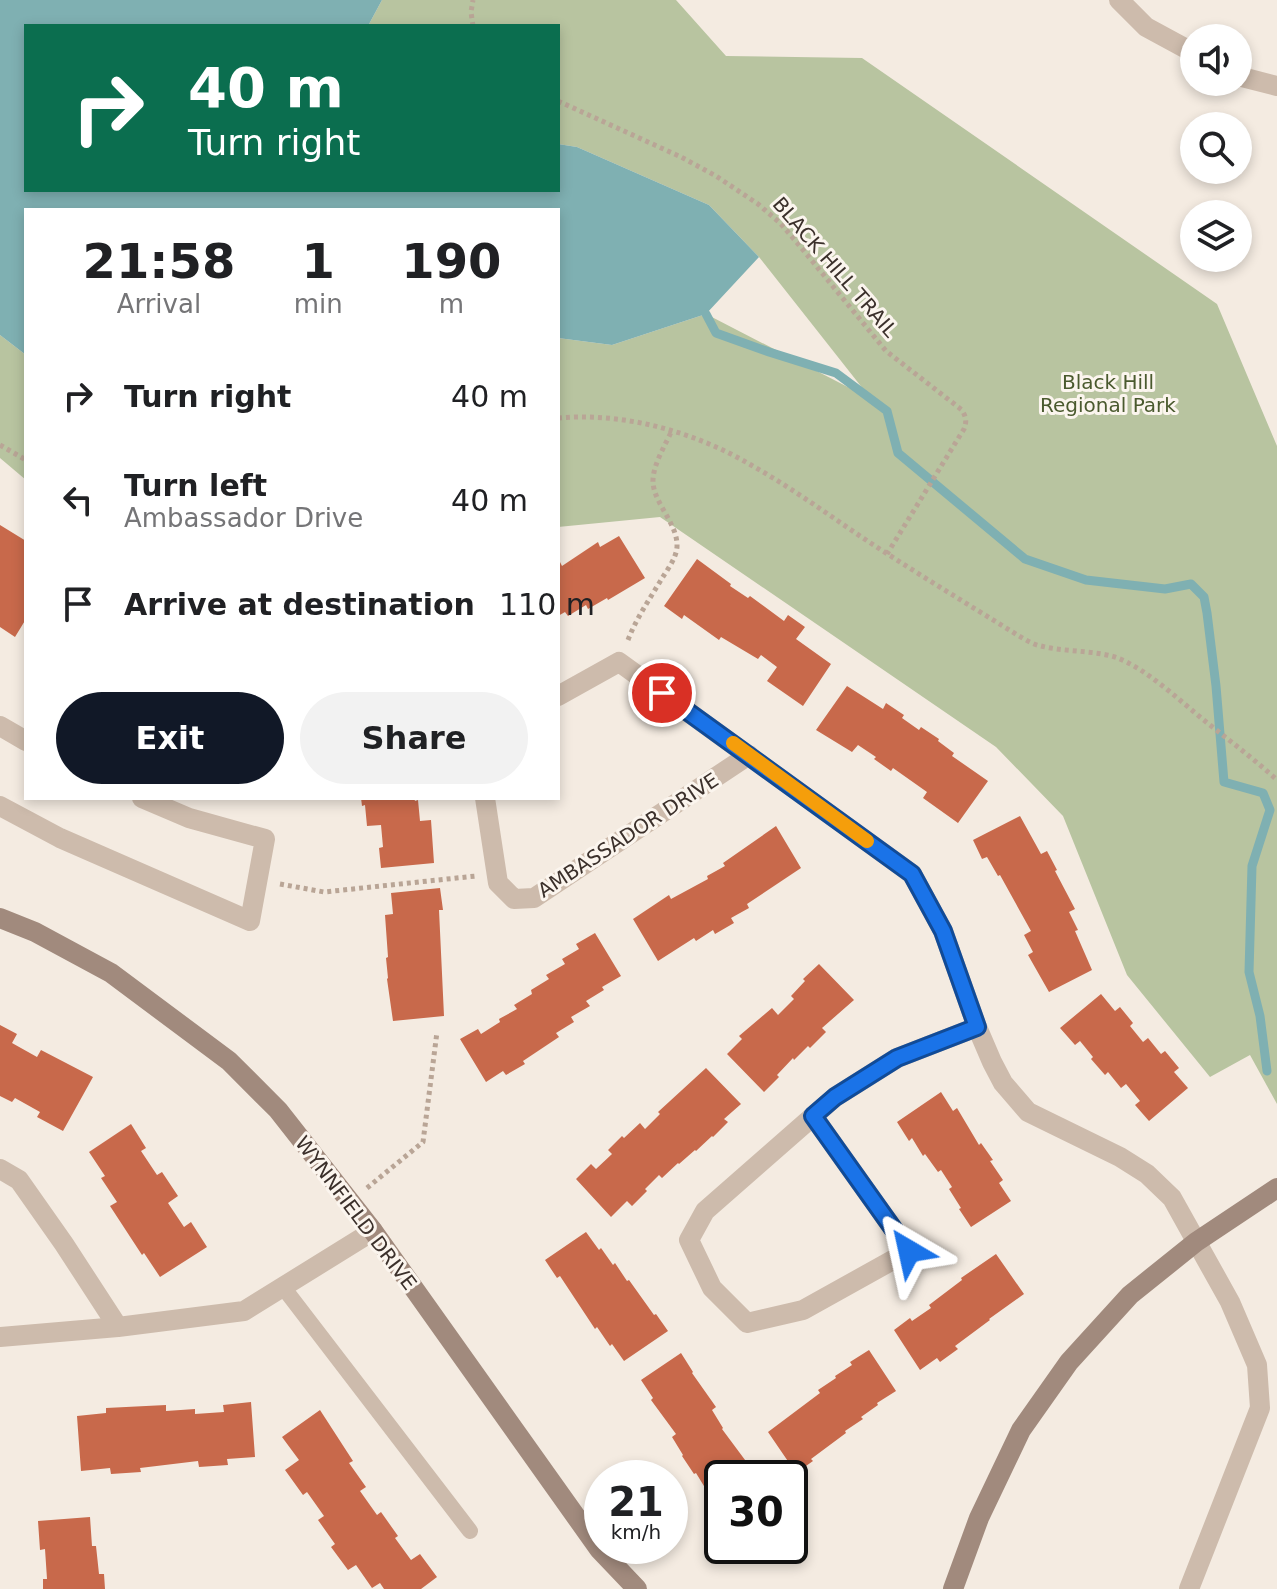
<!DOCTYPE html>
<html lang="en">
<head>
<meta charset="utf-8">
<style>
	body { margin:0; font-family:"DejaVu Sans",sans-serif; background:#f2f2f2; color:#202124; height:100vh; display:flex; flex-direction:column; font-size:30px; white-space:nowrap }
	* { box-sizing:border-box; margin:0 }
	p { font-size:26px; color:#757577 }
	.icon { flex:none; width:44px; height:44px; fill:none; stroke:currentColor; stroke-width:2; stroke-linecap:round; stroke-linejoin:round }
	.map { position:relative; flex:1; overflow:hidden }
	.drawer { position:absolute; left:24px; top:208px; width:536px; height:592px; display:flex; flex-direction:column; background:#fff; border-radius:0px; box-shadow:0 4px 12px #0003 }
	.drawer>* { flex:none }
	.guide { position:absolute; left:24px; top:24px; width:536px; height:168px; border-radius:0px; box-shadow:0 4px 12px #0003; background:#0b6e4f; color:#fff; overflow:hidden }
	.fabs { position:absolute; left:1180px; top:24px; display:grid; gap:16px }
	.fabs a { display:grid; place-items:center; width:72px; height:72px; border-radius:50%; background:#fff; box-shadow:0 4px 12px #0003; font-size:40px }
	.speed { position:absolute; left:584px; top:1460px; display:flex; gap:16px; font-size:40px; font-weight:700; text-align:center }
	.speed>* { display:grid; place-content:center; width:104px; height:104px; border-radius:50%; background:#fff; box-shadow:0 4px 12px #0003; line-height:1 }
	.speed small { font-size:20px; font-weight:400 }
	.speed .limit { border:4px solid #111; border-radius:12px; background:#fff; color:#111 }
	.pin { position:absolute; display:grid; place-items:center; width:68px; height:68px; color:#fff; margin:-34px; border:4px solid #fff; border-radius:50%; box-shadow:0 2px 8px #0007 }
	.me { position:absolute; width:88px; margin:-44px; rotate:324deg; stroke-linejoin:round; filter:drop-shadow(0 0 6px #0008) }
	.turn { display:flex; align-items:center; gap:28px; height:168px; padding:0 32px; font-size:36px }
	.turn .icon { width:104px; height:104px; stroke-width:2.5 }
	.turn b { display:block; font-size:56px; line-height:68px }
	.eta { display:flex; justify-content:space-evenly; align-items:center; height:136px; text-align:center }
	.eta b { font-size:48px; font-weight:600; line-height:56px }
	.primary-button { display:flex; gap:16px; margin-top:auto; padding:16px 32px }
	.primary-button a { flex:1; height:92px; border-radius:48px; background:#111827; color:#fff; font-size:32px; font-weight:600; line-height:92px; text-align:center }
	.primary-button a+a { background:#f2f2f2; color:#202124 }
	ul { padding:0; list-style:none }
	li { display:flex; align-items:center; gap:24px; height:104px; padding:0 32px }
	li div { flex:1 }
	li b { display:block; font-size:30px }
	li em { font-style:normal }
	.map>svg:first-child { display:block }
	.green { fill:#b8c4a0 }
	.water { fill:#7fb0b2 }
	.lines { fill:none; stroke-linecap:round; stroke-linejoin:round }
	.stream { stroke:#7fb0b2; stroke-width:9 }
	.building { fill:#c8694b }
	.path { stroke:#b9a596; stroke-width:5; stroke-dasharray:4 4; stroke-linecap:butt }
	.lane { stroke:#cdbbac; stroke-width:16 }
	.street { stroke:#cdbbac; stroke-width:20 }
	.secondary { stroke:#a18a7d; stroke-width:20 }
	.route-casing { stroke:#114b97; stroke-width:20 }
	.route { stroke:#1a73e8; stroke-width:14 }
	.slow { stroke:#f59e0b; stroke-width:14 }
	.labels { text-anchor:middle; stroke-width:6; stroke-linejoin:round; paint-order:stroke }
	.street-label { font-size:20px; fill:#3b302b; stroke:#fbf5ee }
	.park-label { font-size:20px; fill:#4a5a2e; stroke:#fbf5ee }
</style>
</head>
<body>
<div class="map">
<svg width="1277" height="1589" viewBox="0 0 1277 1589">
	<rect width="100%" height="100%" fill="#f4ebe1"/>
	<!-- green -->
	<path class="green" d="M382,0H676L726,56L862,58L1217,304L1277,446V1104L1250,1055L1210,1077L1127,975L1063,816L996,747L660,517L558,527V338L612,345L706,314L871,399L759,257L709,205L577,147L558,144V26H368Z
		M0,335L26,355V480L0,458Z"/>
	<!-- water -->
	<path class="water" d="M0,0H382L368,26H26V190H558V144L577,147L709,205L759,257L706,314L612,345L558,338V210H26V355L0,335Z"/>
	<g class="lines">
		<!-- stream -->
		<path class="stream" d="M706,314L716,333L769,352L836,373L887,411L898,453L1025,559L1086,580L1165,589L1191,584L1204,597L1207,613L1216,686L1224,782L1263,793L1270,810L1252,866L1249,972L1260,1016L1267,1071"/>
	</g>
	<!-- building -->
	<path class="building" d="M0,525L26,541V619L15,637L0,627Z
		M619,536L645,578L608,600L607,598L588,609L586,605L568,616L565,612L558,616V558L562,566L598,542L600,547Z
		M697,559L731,584L730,586L748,598L750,596L784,621L788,615L805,627L796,639L831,664L803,706L767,681L777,667L761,655L758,659L721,637L719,640L684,615L682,619L664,606Z
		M847,686L883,709L886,703L904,715L902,718L919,730L921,727L939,739L938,741L954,753L952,756L988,781L958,823L923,798L927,792L893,768L891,771L874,759L876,757L858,745L852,752L816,730Z
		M361,798H414L415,801L418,800L420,821L431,820L434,863L381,868L379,848L383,847L381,825L367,826L365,805L362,806Z
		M1020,816L1041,854L1047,851L1057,870L1055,871L1075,909L1069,912L1078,930L1075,931L1092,970L1049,992L1028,955L1033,952L1024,935L1031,931L1000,875L998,876L987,857L982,859L973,840Z
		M776,826L801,868L747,904L749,908L731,918L734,923L715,934L713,930L696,941L694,938L658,961L633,919L669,895L671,899L708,879L707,876L725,866L723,863Z
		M440,888L443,910H439L444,1016L393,1021L387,979L388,978L386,958L388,957L385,915L393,914L391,893Z
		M595,933L621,976L602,987L604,990L586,1001L590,1006L571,1017L574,1022L556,1033L559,1037L523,1061L525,1064L506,1075L503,1071L486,1082L460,1039L478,1029L481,1034L500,1022L499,1019L517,1009L514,1005L532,994L531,990L549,979L546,975L565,964L562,959L579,949L576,944Z
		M819,964L854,1000L822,1028L826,1032L810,1048L808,1046L794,1060L793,1058L777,1075L779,1077L764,1092L727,1054L742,1039L739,1036L772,1008L778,1015L794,999L791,996L805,981L803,979Z
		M1101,994L1115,1011L1120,1007L1133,1023L1130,1026L1143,1042L1148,1038L1161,1054L1165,1051L1179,1068L1174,1072L1188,1088L1149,1121L1135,1105L1140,1101L1126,1084L1121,1088L1108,1072L1105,1075L1091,1059L1093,1057L1080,1041L1075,1045L1060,1028Z
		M0,1025L17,1034L12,1043L37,1057L41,1050L93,1077L63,1131L37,1117L40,1112L15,1098L12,1102L0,1096Z
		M706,1068L741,1104L724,1119L728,1122L713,1137L712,1136L696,1151L695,1150L679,1164L678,1163L662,1178L659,1175L645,1189L647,1191L632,1206L627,1201L611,1217L576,1179L591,1164L596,1169L612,1154L608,1150L622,1136L624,1138L640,1123L645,1129L660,1114L658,1112Z
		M941,1092L953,1111L957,1108L979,1145L981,1143L993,1160L990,1161L1003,1180L999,1183L1011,1201L971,1227L959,1209L961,1208L949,1189L952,1187L941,1170L938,1172L925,1154L923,1156L912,1138L909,1141L897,1122Z
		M131,1124L146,1148L141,1151L157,1175L162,1172L178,1196L168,1203L184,1227L191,1222L207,1247L160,1277L144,1253L142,1255L110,1206L117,1202L101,1178L105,1176L89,1152Z
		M586,1232L599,1250L601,1248L613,1265L615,1263L627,1281L629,1280L654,1315L656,1314L668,1331L624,1361L612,1344L610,1346L597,1327L595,1329L560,1276L557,1278L545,1260Z
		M996,1254L1024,1294L989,1319L990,1320L955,1346L958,1349L940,1362L937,1358L920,1370L894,1330L910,1318L912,1321L931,1308L929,1305L962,1280L961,1278Z
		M869,1350L896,1391L877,1403L878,1405L861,1417L863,1419L845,1431L846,1433L811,1459L813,1461L796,1473L768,1432L820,1393L818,1390L836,1378L835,1376L852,1365L850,1362Z
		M681,1353L693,1372L692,1373L716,1407L712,1410L723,1428L722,1429L748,1464L726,1478H722V1481L707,1491L696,1473L694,1474L682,1456L683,1455L672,1437L676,1434L651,1400L653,1398L641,1380Z
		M251,1402L255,1457L227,1459L228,1465L199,1467L198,1461L140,1468L141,1472L111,1474L110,1468L81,1471L77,1416L106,1413V1408L166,1405V1411L195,1409V1414L224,1412L223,1405Z
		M320,1410L353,1461L349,1463L366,1487L360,1491L377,1515L381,1512L398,1536L395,1538L411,1560L420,1554L437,1577L421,1589H384L380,1583L372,1588L356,1565L348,1570L331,1547L335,1544L318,1520L324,1516L307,1492L303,1495L285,1470L299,1460L282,1437Z
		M90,1517L92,1546H96L99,1574H104L105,1589H43V1579H47L45,1549L40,1550L38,1521Z"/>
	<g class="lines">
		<!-- path -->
		<path class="path" d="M473,26L471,12L473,0
			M558,101L681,157L716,176L758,204L780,223L799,245L886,351L962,410C966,417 967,421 964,429L887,554
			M558,418C624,412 695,432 751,465C792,488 830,516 869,542C918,574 969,605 1019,636C1026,640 1034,645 1041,646C1065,652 1091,650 1115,657C1146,668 1180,701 1205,721C1230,741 1254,759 1277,780
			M0,445L26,460
			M628,640C636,619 649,600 661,580C667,570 676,559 677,547C678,524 655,505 653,483C652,466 665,446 672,430
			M280,884L324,892L476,876
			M367,1188L423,1142L437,1032"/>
		<!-- lane -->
		<path class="lane" d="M283,1287L470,1531"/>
		<!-- street -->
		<path class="street" d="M1119,0L1146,27L1194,53
			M1238,76L1277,86
			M558,696L619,662L912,874L943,931L977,1027L992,1062L1003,1083L1028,1112L1120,1157L1147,1174L1172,1198L1230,1302L1257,1365L1260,1408L1189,1589
			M0,726L26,741
			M485,798L498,883L514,899L534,898L749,755
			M0,806L60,838L250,921L265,839L189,818L142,798
			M813,1116L909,1251L803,1310L747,1323L712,1288L689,1240L705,1211L835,1097L897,1058L977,1027
			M0,1169L19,1180L64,1244L118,1327
			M0,1337L118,1327L244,1311L373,1231"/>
		<!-- secondary -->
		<path class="secondary" d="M0,918L35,932L111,973L229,1061L278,1110L373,1231L599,1549L637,1589
			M953,1589L979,1518L1021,1430L1069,1362L1130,1295L1196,1242L1277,1188"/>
	</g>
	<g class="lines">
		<defs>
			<path id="route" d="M662,693L912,874L943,931L977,1027L897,1058L835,1097L813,1116L909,1251"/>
		</defs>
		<!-- route casing -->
		<use href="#route" class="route-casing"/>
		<!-- route -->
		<use href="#route" class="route"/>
		<!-- slow -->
		<path class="slow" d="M733,743L867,841"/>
	</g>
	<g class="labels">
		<!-- street labels -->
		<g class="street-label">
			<text transform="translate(835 267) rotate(49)" y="7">BLACK HILL TRAIL</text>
			<text transform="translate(628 835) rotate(-33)" y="7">AMBASSADOR DRIVE</text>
			<text transform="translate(356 1213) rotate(53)" y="7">WYNNFIELD DRIVE</text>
		</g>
		<!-- park labels -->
		<g class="park-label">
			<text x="1108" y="389">Black Hill<tspan x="1108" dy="23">Regional Park</tspan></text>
		</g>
	</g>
</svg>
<div class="fabs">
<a><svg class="icon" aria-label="sound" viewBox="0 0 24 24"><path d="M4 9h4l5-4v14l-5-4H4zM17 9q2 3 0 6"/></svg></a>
<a><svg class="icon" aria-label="search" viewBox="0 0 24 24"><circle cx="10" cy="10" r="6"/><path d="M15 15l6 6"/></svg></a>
<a><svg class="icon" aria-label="layers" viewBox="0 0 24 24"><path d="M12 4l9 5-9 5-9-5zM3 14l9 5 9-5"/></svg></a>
</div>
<div class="speed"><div>21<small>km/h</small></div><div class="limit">30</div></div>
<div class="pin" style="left:662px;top:693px;background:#d93025"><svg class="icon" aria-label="arrive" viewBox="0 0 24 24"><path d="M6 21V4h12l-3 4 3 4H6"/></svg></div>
<svg class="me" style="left:909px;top:1251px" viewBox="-20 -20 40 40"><path d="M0-17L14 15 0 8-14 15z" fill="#1a73e8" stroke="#fff" stroke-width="4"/></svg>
<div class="guide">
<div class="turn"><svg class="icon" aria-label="right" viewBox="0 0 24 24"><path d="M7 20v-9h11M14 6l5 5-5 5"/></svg><div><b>40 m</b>Turn right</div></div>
</div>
<section class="drawer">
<div class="eta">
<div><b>21:58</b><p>Arrival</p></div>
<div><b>1</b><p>min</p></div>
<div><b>190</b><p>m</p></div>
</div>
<ul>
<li><svg class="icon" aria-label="right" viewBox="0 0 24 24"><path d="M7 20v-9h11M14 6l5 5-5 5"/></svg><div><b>Turn right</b></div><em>40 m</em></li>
<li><svg class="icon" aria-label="left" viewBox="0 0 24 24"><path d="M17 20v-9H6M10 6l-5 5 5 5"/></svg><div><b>Turn left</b><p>Ambassador Drive</p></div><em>40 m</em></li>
<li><svg class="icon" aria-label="arrive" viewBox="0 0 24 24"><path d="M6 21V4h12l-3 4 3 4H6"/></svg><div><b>Arrive at destination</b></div><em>110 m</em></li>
</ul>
<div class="primary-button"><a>Exit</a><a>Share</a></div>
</section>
</div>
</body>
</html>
